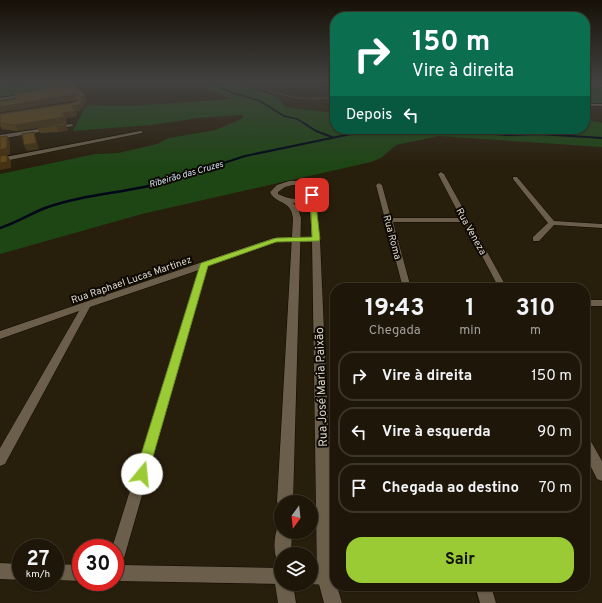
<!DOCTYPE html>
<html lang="pt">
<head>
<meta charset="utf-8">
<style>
	body { margin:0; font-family:Overpass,sans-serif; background:#2b2317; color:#f1f3f6; height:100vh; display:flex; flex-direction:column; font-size:15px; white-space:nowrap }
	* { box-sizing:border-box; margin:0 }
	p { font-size:13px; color:#a19f9c }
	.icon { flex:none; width:22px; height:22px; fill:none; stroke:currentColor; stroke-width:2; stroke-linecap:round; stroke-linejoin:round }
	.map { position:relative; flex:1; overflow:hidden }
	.details { position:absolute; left:330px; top:283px; width:260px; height:308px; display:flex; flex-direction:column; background:#1e1609; border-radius:16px; box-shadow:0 1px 3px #0004,0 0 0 1px #3c352a }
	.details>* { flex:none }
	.top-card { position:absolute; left:330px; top:12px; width:260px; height:122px; border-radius:16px; box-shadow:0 1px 3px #0004,0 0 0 1px #3c352a; background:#0b6e4f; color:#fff; overflow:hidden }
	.needle { width:26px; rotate:195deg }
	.controls { position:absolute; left:274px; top:495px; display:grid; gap:8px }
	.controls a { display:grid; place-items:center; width:44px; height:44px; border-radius:50%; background:#1e1609; box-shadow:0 1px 3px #0004,0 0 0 1px #3c352a; font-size:20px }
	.speed { position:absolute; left:12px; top:539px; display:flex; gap:8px; font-size:20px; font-weight:700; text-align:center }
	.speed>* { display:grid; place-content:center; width:52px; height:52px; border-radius:50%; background:#1e1609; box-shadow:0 1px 3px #0004,0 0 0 1px #3c352a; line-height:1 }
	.speed small { font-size:10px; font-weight:400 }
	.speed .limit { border:6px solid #d22; background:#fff; color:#111 }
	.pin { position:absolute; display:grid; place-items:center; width:34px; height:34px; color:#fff; margin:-17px; border-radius:8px; box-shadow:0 2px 6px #0006 }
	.me { position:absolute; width:44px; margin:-22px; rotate:17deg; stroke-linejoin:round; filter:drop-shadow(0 0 3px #0008) }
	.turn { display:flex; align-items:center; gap:14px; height:84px; padding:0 16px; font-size:18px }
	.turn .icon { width:52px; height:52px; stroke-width:2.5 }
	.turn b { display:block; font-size:28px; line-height:34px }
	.then { display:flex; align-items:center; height:38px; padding:0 16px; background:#0003; gap:8px; font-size:15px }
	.eta { display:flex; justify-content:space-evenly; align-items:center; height:68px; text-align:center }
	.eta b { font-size:24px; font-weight:700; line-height:28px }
	.cta { display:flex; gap:8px; margin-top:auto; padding:8px 16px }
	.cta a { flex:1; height:46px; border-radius:16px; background:#9acb35; color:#111; font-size:16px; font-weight:700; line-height:46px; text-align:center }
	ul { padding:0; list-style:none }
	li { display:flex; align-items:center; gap:12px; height:50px; margin:0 8px 6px; padding:0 8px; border:2px solid #3c352a; border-radius:16px }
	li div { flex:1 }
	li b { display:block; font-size:15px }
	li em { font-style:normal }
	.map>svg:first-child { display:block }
	.green { fill:#1e4615 }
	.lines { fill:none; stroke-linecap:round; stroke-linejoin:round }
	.stream-far2 { stroke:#000719; stroke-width:1.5 }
	.stream-far1 { stroke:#000719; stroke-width:2 }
	.stream { stroke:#000719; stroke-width:2.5 }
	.minor-casing { stroke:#100800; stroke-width:1 }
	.tertiary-casing { stroke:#100800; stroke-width:1 }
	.path { stroke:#756c5d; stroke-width:1; stroke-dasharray:1.5 1.5; stroke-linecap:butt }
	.minor { fill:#6b5f4b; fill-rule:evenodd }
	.tertiary { fill:#6b5f4b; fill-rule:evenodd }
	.wall { fill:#533e16 }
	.shaded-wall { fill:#443212 }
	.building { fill:#614819; stroke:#443212 }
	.route { fill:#9acb35; stroke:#648422 }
	.labels { text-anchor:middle; stroke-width:4; stroke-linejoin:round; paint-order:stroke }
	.far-water-label { font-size:9px; font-style:italic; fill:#d0e1f2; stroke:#0d0903 }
	.street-label { font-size:10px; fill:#ded7cc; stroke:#0d0903 }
	.near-street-label { font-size:12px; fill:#ded7cc; stroke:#0d0903 }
</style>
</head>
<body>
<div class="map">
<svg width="602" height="603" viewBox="0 0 602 603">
	<rect width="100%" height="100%" fill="#281e0c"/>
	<!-- green -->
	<path class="green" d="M25,81H66L73,87L0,98V85Z
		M192,81H235L278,98L285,107L335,113V129H585V119L602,123V147L439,136L396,145L381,158L371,162L142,214L0,254V174L95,154L118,153L157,144L169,138L216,130L243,118V115L197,118L152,125L73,131L86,105L130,106L232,99Z
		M585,83L602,87V103L585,104Z"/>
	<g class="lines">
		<!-- stream-far2 -->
		<path class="stream-far2" d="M209,81L230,92L260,101L284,116L297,119L307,125"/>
		<!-- stream-far1 -->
		<path class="stream-far1" d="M305,124L316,131L332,137
			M432,129L507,135L539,134L602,138
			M169,181L245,156L375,129"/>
		<!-- stream -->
		<path class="stream" d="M0,228C16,223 30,214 45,208C86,193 131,193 172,180"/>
		<defs>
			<path id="minor" d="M10,81H22L0,85V83Z
				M585,81L602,85V87L585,83Z
				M28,94L27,96L0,100V98Z
				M81,101L83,102L79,106L77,105L78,104L45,109L43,108Z
				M585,104H602V106H585Z
				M71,124L73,125V126L0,139V135Z
				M140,131H142V133L0,162V158Z
				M441,172L444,174L507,288H499L464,222H393L411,288H403L376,185L379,183L382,185L391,218H461L438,174Z
				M513,177H517L554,221L602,224V228L554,225L539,241H533V237L548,223L513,179Z
				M316,237H319V241L277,242L208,266L122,565L281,568V584L115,581V548H112L199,270L90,307L5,464L0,466V448L79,311L0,339V331L273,238Z
				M585,300H602V306H585Z
				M585,436L589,438L602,461V481L597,479L585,455Z
				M0,563L21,564V580L0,579Z
				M55,564L81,565V581L55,580Z
				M311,569H326L332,571L334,577L332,583L326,585L309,584H311Z
				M475,586H491L496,603H480Z"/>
			<path id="tertiary" d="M289,181C300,180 310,182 317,191L315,194L320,239L335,586H337L342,603H324L317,577L312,239L309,201L293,203L298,208L301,218L293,502H281V508L277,502L293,218C292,215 292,211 290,209C285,201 273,201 270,192L277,185ZM293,185C299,185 305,187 309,191C304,203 288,199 278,194V192L285,187Z
				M281,525V532H292L291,554H281V562L277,560C273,550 274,536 278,526Z
				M281,576V584H293L296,603H278L275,584L278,578Z"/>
		</defs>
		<!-- minor casing -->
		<use href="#minor" class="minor-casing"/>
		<!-- tertiary casing -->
		<use href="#tertiary" class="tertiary-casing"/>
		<!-- path -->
		<path class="path" d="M243,81C274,93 302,104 335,96"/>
		<!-- minor -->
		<use href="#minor" class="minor"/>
		<!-- tertiary -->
		<use href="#tertiary" class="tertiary"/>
	</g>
	<!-- wall -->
	<path class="wall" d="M289,81H311L293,84Z
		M74,84L87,101L81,110L76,111L77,116L65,118L67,123H65L68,130L58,132L40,133L37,128L18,131L2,129L0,125V114L72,103L79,100H76L0,112V101L16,99Z"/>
	<!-- shaded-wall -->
	<path class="shaded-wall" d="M266,81H284L267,84Z
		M293,81H311L293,84Z
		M74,94L76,100L0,112V107Z
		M85,96L87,101L81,110L76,111L77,116L65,118L67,123L18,131L15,125L63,113L72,106L79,105Z
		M66,125L68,130L58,132L56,126Z
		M34,132L36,138L39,149L27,151L24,145Z
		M7,136L10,142V154L7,155L11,161V168L0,170V150Z"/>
	<!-- building -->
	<path class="building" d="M74,84L85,96L79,105L72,106L75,111L63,113L65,117L15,125L0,123V114L72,103L83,99L84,97L74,94L0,107V101L16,99L14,94Z
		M65,123L66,125L56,126L37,128Z
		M34,132L36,143L24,145L22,134Z
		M7,136V148L0,150V137Z
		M7,155V162L0,163V156Z"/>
	<!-- sky -->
	<linearGradient id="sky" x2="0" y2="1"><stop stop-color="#161007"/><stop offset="0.49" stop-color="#424140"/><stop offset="1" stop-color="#424140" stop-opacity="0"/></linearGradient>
	<rect width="602" height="166" fill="url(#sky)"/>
	<!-- route -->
	<path class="route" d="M310,193L315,195L320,239L319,241L276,242L208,266L148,474L146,479L142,481L137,479L135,474L200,265L201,263L276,238L312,237Z"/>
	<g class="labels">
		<!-- far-water labels -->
		<g class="far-water-label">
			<text transform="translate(186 174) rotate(-16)" y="3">Ribeirão das Cruzes</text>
		</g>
		<!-- street labels -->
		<g class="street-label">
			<text transform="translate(472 231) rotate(61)" y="4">Rua Veneza</text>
			<text transform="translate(393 237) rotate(75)" y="4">Rua Roma</text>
			<text transform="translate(131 279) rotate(-19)" y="4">Rua Raphael Lucas Martinez</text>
		</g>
		<!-- near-street labels -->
		<g class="near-street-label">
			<text transform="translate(321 387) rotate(-92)" y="4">Rua José Maria Paixão</text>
		</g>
	</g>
</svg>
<div class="controls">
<a><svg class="needle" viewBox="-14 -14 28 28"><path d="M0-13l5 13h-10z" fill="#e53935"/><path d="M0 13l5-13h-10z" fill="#a19f9c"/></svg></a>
<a><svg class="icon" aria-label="layers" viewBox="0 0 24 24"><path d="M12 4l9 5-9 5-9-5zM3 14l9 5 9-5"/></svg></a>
</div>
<div class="speed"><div>27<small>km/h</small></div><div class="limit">30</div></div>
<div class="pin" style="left:312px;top:195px;background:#d93025"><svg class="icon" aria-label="arrive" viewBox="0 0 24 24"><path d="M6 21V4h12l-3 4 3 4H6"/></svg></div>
<svg class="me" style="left:142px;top:474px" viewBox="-20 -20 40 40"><circle r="19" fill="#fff"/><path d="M0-13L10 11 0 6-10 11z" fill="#9acb35"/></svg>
<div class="top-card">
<div class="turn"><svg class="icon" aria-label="right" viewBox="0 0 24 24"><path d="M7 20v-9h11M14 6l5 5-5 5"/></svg><div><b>150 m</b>Vire à direita</div></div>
<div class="then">Depois<svg class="icon" aria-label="left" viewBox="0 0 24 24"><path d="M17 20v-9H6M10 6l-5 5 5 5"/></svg></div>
</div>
<section class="details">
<div class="eta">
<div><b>19:43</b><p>Chegada</p></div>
<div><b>1</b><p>min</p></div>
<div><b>310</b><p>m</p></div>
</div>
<ul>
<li><svg class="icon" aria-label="right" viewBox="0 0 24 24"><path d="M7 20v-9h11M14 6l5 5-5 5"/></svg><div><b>Vire à direita</b></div><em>150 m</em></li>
<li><svg class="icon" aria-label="left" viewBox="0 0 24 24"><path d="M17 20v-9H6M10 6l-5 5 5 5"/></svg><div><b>Vire à esquerda</b></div><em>90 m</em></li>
<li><svg class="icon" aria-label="arrive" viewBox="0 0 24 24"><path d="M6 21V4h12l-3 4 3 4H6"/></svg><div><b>Chegada ao destino</b></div><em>70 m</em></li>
</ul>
<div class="cta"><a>Sair</a></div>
</section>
</div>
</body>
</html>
